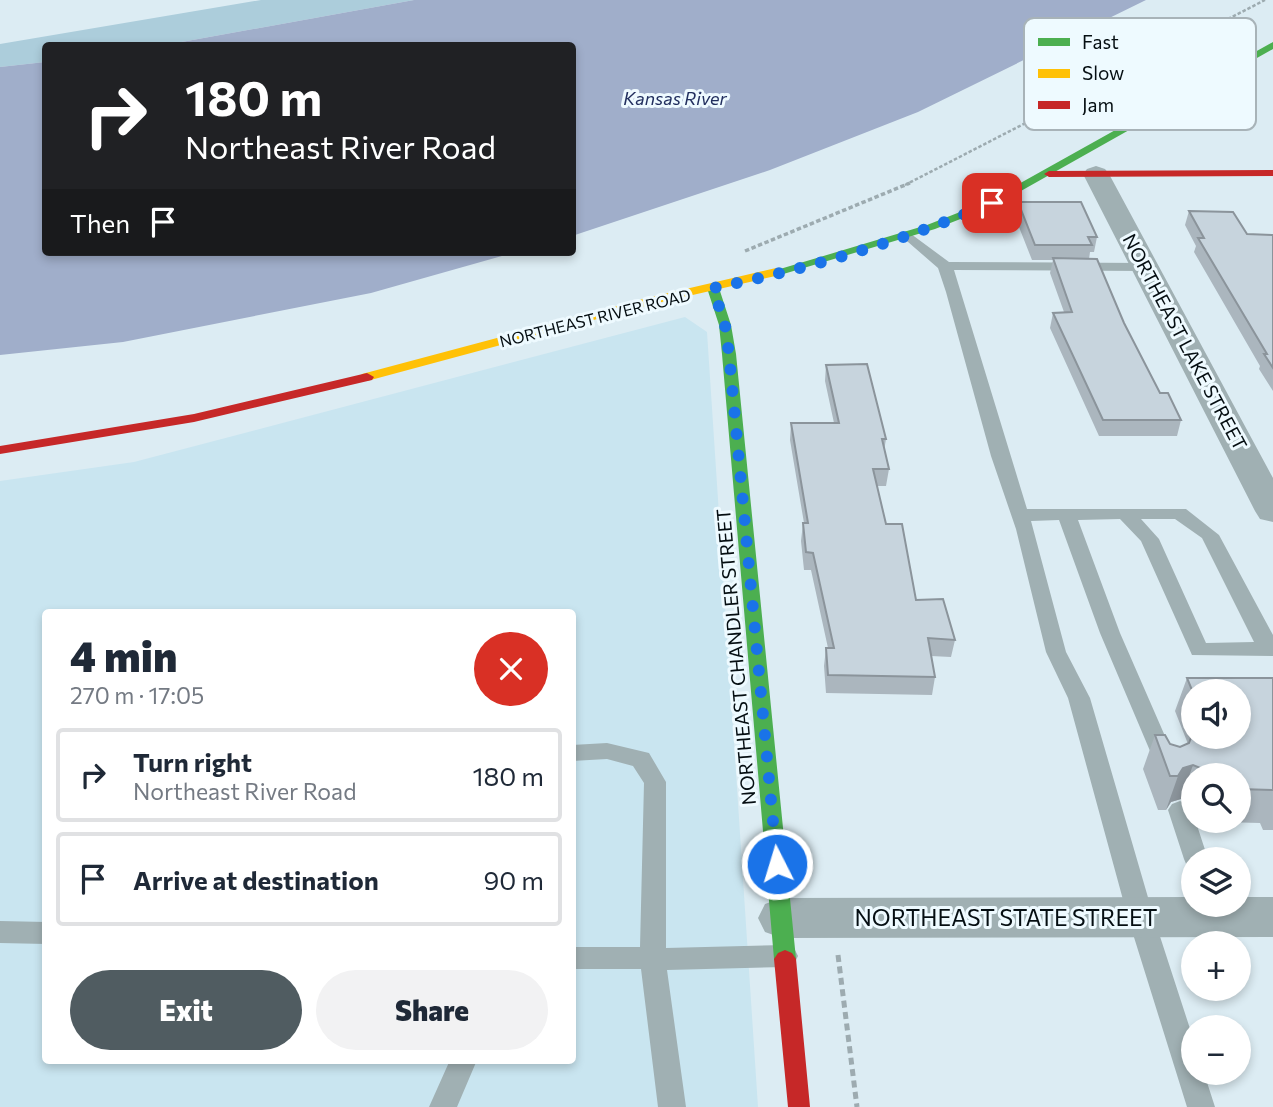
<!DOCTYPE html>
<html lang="en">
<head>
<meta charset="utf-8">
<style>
	body { margin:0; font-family:Commissioner,sans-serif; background:#f2f2f3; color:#1f2937; height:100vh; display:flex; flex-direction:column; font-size:26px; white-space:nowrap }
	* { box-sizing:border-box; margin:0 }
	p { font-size:23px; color:#747a83 }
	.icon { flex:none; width:38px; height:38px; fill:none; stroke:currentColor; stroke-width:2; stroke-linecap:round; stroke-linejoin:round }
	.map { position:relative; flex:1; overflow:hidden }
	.panel { position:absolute; left:42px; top:609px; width:534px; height:455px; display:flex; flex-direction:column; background:#fff; border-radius:7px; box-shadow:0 4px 10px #0003 }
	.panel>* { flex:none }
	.banner { position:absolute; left:42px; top:42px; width:534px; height:214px; border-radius:7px; box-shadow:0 4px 10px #0003; background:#202124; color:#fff; overflow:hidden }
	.buttons { position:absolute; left:1181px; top:679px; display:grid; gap:14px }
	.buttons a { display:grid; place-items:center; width:70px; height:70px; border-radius:50%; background:#fff; box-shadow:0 4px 10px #0003; font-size:35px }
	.pin { position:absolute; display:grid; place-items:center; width:60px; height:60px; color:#fff; margin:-30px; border-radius:14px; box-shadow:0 4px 10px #0006 }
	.me { position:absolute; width:77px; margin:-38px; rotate:355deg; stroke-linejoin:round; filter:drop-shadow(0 0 5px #0008) }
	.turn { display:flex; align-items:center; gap:24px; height:147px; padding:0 28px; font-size:32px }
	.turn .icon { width:91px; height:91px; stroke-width:2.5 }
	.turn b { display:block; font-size:49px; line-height:60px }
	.then { display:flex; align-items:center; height:66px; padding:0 28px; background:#0003; gap:14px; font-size:26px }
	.round { display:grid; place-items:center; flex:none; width:74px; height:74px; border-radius:37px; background:#f2f2f3 }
	.head { display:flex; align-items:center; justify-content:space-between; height:119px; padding:0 28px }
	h1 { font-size:42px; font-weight:800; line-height:52px }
	.primary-button { display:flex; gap:14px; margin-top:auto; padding:14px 28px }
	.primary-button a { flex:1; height:80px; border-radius:42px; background:#505c61; color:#fff; font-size:28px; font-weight:800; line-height:80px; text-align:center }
	.primary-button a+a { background:#f2f2f3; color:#1f2937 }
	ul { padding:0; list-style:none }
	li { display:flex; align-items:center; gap:21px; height:94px; margin:0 14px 10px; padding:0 14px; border:4px solid #e0e1e3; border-radius:7px }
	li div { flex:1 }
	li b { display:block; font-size:26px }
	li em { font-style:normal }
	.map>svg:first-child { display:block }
	.built { fill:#c9e5f0; fill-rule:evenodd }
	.forest { fill:#accddb }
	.water { fill:#a0aeca }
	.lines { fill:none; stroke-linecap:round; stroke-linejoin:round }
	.path-far2 { stroke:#9dabb0; stroke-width:2.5; stroke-dasharray:3.5 2; stroke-linecap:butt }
	.path-far1 { stroke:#9dabb0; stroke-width:3.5; stroke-dasharray:4.5 2.5; stroke-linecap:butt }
	.path { stroke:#9dabb0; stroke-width:5; stroke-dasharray:7 4.5; stroke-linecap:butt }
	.lane { fill:#a0b0b3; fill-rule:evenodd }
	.street { fill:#a0b0b3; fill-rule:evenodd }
	.fast { fill:#4caf50; fill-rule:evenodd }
	.slow { fill:#ffc107; fill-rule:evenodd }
	.jam { fill:#c62828; fill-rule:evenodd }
	.wall { fill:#abb6be; fill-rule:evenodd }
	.shaded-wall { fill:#8b949b }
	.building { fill:#c7d4dd; stroke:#8b949b; stroke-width:2 }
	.route { stroke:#1a73e8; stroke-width:12; stroke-dasharray:0 21.6 }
	.labels { text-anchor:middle; stroke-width:6; stroke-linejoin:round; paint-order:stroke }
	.far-street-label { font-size:16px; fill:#050e12; stroke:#eefaff }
	.far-water-label { font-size:18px; font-style:italic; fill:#212e5e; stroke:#eefaff }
	.street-label { font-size:19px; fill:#050e12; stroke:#eefaff }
	.near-street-label { font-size:23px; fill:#050e12; stroke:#eefaff }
	.key { fill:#eefaff; stroke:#a8b3b8; stroke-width:2 }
	.key-label { font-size:19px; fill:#050e12 }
</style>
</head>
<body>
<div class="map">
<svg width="1273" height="1107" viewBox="0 0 1273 1107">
	<rect width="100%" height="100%" fill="#dcecf3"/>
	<!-- built -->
	<path class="built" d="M685,317L707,332L758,1107H0V481L134,462ZM46,612H572V1060H46Z"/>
	<!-- forest -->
	<path class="forest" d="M261,0H414L165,45L46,46L45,62L0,67V44Z"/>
	<!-- water -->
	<path class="water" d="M414,0H1146L918,112L770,170L572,236V46L165,45Z
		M45,62L46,252H516L371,293L123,342L0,355V67Z"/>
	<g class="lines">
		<!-- path-far2 -->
		<path class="path-far2" d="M905,185L1265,0"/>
		<!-- path-far1 -->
		<path class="path-far1" d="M745,251L910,183"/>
		<!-- path -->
		<path class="path" d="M838,955L857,1107"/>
		<!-- lane -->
		<path class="lane" d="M907,231L949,262L1145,263L1152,267L1145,271L954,270L1027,509H1186L1219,535L1273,635V656L1192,655L1141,541L1120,519L1078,520L1120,633L1175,759L1172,765L1164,767L1156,765L1100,633L1059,520L1031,521L1066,652L1090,698L1154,918L1194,1041V1073H1204L1215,1107H1187L1128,918L1068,698L1046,652L1016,529L991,456L946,292L938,268L900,235ZM1141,519H1175L1202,538L1254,642L1206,643L1159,539Z
			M607,743L649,753L666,782V948L785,945L794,948L798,956L794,964L785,967L667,970L686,1107H658L641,969H572V947H640L644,783L633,766L607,759L572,761V745Z
			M1180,801L1188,804L1192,810L1208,859H1194V868L1187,866L1184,859L1168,810L1172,804Z
			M0,921L46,922V944L0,943Z
			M450,1060H477L457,1107H429Z"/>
		<!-- street -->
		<path class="street" d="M1096,166L1105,169L1109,174L1273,478V522L1260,519L1255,511L1083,174L1087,169Z
			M1194,897V905H1239V897H1273V937L782,938L765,932L758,918L765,904L782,898Z"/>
		<!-- fast -->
		<path class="fast" d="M1273,42V49L996,205L935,229L780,275H772L770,272L927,225L988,201Z
			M713,284L719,288L731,325L736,354L796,959L792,965L785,968L778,965L774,959L722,354L719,325L707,288Z"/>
		<!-- slow -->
		<path class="slow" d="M776,268L780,269V275L653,304L367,381L360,377L362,374L647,298Z"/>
		<!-- jam -->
		<path class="jam" d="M1273,170V176L1049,177L1044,174L1049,171Z
			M367,373L374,377L372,380L194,422L0,454V446L194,414Z
			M785,950L792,953L796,959L810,1107H788L774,959L778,953Z"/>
	</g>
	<!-- wall -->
	<path class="wall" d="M1018,202L1097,237L1094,252H1090L1089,259L1160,393L1181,420L1177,436H1099L1050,328L1053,313L1064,312L1050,273L1053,260H1032L1015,217Z
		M1189,211L1247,234L1273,235V391L1259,369L1260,366L1194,252L1196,246L1185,225Z
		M826,365L886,439L884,451L889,469L886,486H877L886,524L916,600L955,640L951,657L931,656L935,677L932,695L826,693L824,666L826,648H828L811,570H804L801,541L803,523H804L790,440L791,423H834L825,381Z
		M1187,678H1273V830H1263L1260,823L1221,822L1220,821H1239V775H1194V808L1190,803L1181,799L1171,802L1166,810H1158L1143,769L1155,735L1170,744L1180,747L1188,744L1175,711ZM1194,691L1239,737H1194Z"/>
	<!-- shaded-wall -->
	<path class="shaded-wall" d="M1193,765L1181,799L1171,802L1166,810L1178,776L1183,768Z"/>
	<!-- building -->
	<path class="building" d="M1018,202H1081L1097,237H1088L1092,245H1035Z
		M1189,211L1233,212L1247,234L1273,235V368L1264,354H1267L1198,238H1204Z
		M1053,258L1097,259L1124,323L1160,393H1168L1181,420H1103L1053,313L1072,312Z
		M867,364L886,439H882L889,469H873L886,524H902L916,600L943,599L955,640L928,638L935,677L828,675L826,648H834L813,553L806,552L803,523H808L791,423H839L826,365Z
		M1187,678H1273V790L1239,789V775H1207L1203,769L1193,765L1183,768L1178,776H1170L1155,735H1165L1170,744L1180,747L1189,743L1192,735L1194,737H1239V691H1194V695Z"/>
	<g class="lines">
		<!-- route -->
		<path class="route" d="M777,864L729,354L725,325L713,288C808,269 903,241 992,203"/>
	</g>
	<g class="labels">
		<!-- far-street labels -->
		<g class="far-street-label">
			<text transform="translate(595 318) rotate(-14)" y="6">NORTHEAST RIVER ROAD</text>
		</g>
		<!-- far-water labels -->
		<g class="far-water-label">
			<text x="675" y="105">Kansas River</text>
		</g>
		<!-- street labels -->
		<g class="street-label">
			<text transform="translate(1185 342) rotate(62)" y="7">NORTHEAST LAKE STREET</text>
			<text transform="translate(736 657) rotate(-95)" y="7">NORTHEAST CHANDLER STREET</text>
		</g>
		<!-- near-street labels -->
		<g class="near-street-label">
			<text x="1006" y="926">NORTHEAST STATE STREET</text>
		</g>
	</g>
	<!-- legend -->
	<rect x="1024" y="18" width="232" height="112" rx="10" class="key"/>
	<rect x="1038" y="38" width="32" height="8" fill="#4caf50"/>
	<rect x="1038" y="69" width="32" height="9" fill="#ffc107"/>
	<rect x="1038" y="101" width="32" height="8" fill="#c62828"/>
	<g class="key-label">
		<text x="1082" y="49">Fast</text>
		<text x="1082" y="80">Slow</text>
		<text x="1082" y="112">Jam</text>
	</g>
</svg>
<div class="buttons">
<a><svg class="icon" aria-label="sound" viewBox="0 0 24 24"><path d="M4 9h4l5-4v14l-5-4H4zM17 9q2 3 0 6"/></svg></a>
<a><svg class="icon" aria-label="search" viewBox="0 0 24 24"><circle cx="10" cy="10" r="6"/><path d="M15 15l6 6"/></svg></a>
<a><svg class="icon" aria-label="layers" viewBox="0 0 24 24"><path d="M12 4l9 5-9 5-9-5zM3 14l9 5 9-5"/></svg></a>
<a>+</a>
<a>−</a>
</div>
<div class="pin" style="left:992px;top:203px;background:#d93025"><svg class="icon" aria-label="arrive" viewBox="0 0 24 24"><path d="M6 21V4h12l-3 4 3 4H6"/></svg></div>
<svg class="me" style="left:777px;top:864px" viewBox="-20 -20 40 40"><circle r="17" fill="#1a73e8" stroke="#fff" stroke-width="3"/><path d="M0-11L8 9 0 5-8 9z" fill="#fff"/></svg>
<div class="banner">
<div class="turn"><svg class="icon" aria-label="right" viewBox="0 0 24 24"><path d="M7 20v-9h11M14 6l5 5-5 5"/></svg><div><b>180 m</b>Northeast River Road</div></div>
<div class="then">Then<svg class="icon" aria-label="arrive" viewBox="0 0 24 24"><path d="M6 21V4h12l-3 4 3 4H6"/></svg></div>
</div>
<section class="panel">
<div class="head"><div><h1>4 min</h1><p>270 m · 17:05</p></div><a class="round" style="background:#d93025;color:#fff"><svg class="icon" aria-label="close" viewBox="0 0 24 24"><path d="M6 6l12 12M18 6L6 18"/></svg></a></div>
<ul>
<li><svg class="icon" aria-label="right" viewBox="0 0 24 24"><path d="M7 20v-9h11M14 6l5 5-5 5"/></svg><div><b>Turn right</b><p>Northeast River Road</p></div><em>180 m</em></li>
<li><svg class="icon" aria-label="arrive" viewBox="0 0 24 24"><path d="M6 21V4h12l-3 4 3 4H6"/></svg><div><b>Arrive at destination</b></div><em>90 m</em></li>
</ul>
<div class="primary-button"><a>Exit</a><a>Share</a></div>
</section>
</div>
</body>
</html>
